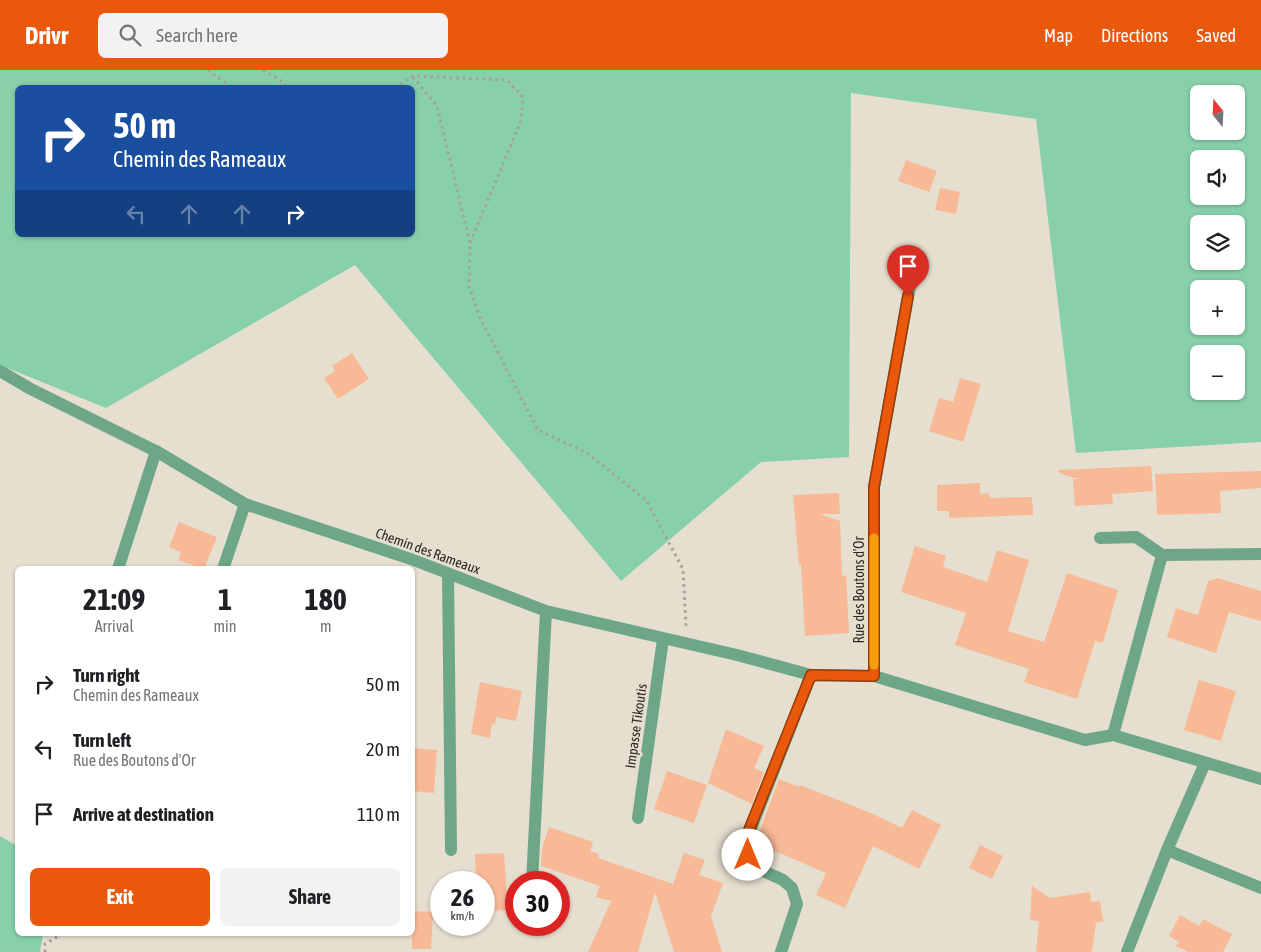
<!DOCTYPE html>
<html lang="en">
<head>
<meta charset="utf-8">
<style>
	body { margin:0; font-family:"Asap Condensed",sans-serif; background:#f2f2f2; color:#202124; height:100vh; display:flex; flex-direction:column; font-size:19px; white-space:nowrap }
	* { box-sizing:border-box; margin:0 }
	p { font-size:16px; color:#757577 }
	.icon { flex:none; width:28px; height:28px; fill:none; stroke:currentColor; stroke-width:2; stroke-linecap:round; stroke-linejoin:round }
	.map { position:relative; flex:1; overflow:hidden }
	.sheet { position:absolute; left:15px; top:496px; width:400px; height:370px; display:flex; flex-direction:column; background:#fff; border-radius:8px; box-shadow:0 1px 4px #0004 }
	.sheet>* { flex:none }
	.top-card { position:absolute; left:15px; top:15px; width:400px; height:152px; border-radius:8px; box-shadow:0 1px 4px #0004; background:#1a4fa0; color:#fff; overflow:hidden }
	.needle { width:32px; rotate:342deg }
	.controls { position:absolute; left:1190px; top:15px; display:grid; gap:10px }
	.controls a { display:grid; place-items:center; width:55px; height:55px; border-radius:8px; background:#fff; box-shadow:0 1px 4px #0004; font-size:25px }
	.speed { position:absolute; left:430px; top:801px; display:flex; gap:10px; font-size:25px; font-weight:700; text-align:center }
	.speed>* { display:grid; place-content:center; width:65px; height:65px; border-radius:50%; background:#fff; box-shadow:0 1px 4px #0004; line-height:1 }
	.speed small { font-size:12px; font-weight:400 }
	.speed .limit { border:8px solid #d22; background:#fff; color:#111 }
	.pin { position:absolute; display:grid; place-items:center; width:42px; height:42px; color:#fff; margin:-51px -21px; border-radius:50% 50% 50% 0; rotate:-45deg; box-shadow:0 0 5px #0007 }
	.pin .icon { rotate:45deg }
	.me { position:absolute; width:55px; margin:-28px; rotate:0deg; stroke-linejoin:round; filter:drop-shadow(0 0 4px #0008) }
	.turn { display:flex; align-items:center; gap:18px; height:105px; padding:0 15px; font-size:22px }
	.turn .icon { width:65px; height:65px; stroke-width:2.5 }
	.turn b { display:block; font-size:35px; line-height:42px }
	.lanes { display:flex; align-items:center; height:48px; padding:0 15px; background:#0003; justify-content:center; gap:25px; direction:ltr }
	.lanes .off { opacity:.35 }
	.eta { display:flex; justify-content:space-evenly; align-items:center; height:85px; text-align:center }
	.eta b { font-size:30px; font-weight:700; line-height:35px }
	.primary-button { display:flex; gap:10px; margin-top:auto; padding:10px 15px }
	.primary-button a { flex:1; height:58px; border-radius:8px; background:#ea580c; color:#fff; font-size:20px; font-weight:700; line-height:58px; text-align:center }
	.primary-button a+a { background:#f2f2f2; color:#202124 }
	ul { padding:0; list-style:none }
	li { display:flex; align-items:center; gap:15px; height:65px; padding:0 15px }
	li div { flex:1 }
	li b { display:block; font-size:19px }
	li em { font-style:normal }
	header { display:flex; align-items:center; gap:30px; box-sizing:border-box; height:70px; padding:0 25px; background:#ea580c; color:#fff }
	header strong { font-size:24px }
	nav { display:flex; gap:28px; margin-inline-start:auto; font-size:18px }
	.search { width:350px; height:45px; background:#f2f2f2; display:flex; align-items:center; gap:12px; box-sizing:border-box; padding:0 18px; border-radius:8px; color:#757577; font-size:19px }
	.map>svg:first-child { display:block }
	.green { fill:#87d0aa; fill-rule:evenodd }
	.building { fill:#f8b996 }
	.lines { fill:none; stroke-linecap:round; stroke-linejoin:round }
	.path { stroke:#a6a195; stroke-width:3; stroke-dasharray:2.5 4; stroke-linecap:butt }
	.minor { stroke:#6ea787; stroke-width:12 }
	.route-casing { stroke:#983908; stroke-width:12 }
	.route { stroke:#ea580c; stroke-width:9 }
	.slow { stroke:#f59e0b; stroke-width:9 }
	.labels { text-anchor:middle; stroke-width:5; stroke-linejoin:round; paint-order:stroke }
	.street-label { font-size:14px; fill:#2b2923; stroke:#e6dfcf }
</style>
</head>
<body>
<header>
<strong>Drivr</strong>
<div class="search"><svg class="icon" aria-label="search" viewBox="0 0 24 24"><circle cx="10" cy="10" r="6"/><path d="M15 15l6 6"/></svg>Search here</div>
<nav><a>Map</a><a>Directions</a><a>Saved</a></nav>
</header>
<div class="map">
<svg width="1261" height="882" viewBox="0 0 1261 882">
	<rect width="100%" height="100%" fill="#e6dfcf"/>
	<!-- green -->
	<path class="green" d="M0,0H1261V372L1076,383L1036,49L851,23L849,387L761,392L621,511L355,195L106,338L0,295ZM18,18H412V165H18ZM1199,24H1236V61H1199ZM1199,89H1236V126H1199ZM1199,154H1236V191H1199ZM1199,219H1236V256H1199ZM1199,284H1236V321H1199Z
		M0,766L17,776L18,864H43L40,882H0Z"/>
	<!-- building -->
	<path class="building" d="M906,90L937,101L929,122L898,111Z
		M940,118L960,122L956,144L935,140Z
		M352,283L369,309L338,329L324,308L335,301L332,296Z
		M960,308L981,314L963,372L929,361L939,328L953,332Z
		M1151,396L1153,421L1112,424L1113,434L1075,436L1073,409H1078L1059,403V400Z
		M1261,401V418L1220,421L1221,443L1157,445L1155,404Z
		M980,413V424L989,423L990,428L1032,427L1033,445L949,448V441H937V415Z
		M839,423L840,444H820L840,451L842,506L846,505L849,563L805,566L801,495H799L793,425Z
		M179,452L217,467L204,499L178,490L181,482L169,477Z
		M915,476L946,486L943,497L987,512L997,480L1029,490L1008,561L1044,572L1067,503L1118,520L1103,573L1095,571L1077,629L1024,612L1029,599L955,575L966,543L901,522Z
		M1218,508L1261,521V551L1229,542L1216,583L1167,567L1176,538L1198,545L1208,511Z
		M1199,610L1236,621L1221,671L1184,660Z
		M480,612L522,621L516,651L496,647L495,655L492,654L490,668L471,664Z
		M726,659L764,676L754,698L764,702L752,734L708,713Z
		M412,678L437,680L434,723L412,721Z
		M667,701L707,715L694,753L654,739Z
		M779,709L799,717L800,715L871,743L902,758L912,740L941,755L919,799L873,776L845,838L816,825L826,803L775,781L773,785L754,776Z
		M549,757L593,772L590,781L599,784L598,788L673,814L684,783L705,790L699,805L723,813L711,846L722,882H674L655,822L638,882H588L611,831L596,827L600,816L541,796L542,778Z
		M980,775L1003,786L992,809L969,798Z
		M504,783L508,840L484,841V812H476L475,784Z
		M1032,816L1050,828L1090,822L1091,832L1100,831L1103,851L1096,853L1092,882H1036L1039,851L1030,850Z
		M412,841L433,842L431,879H412Z
		M1180,845L1199,856L1203,849L1232,864L1223,882H1188L1176,876L1179,872L1169,866Z"/>
	<g class="lines">
		<!-- path -->
		<path class="path" d="M208,0L232,18
			M263,0L280,10L288,18
			M413,7L437,36L470,173
			M395,18L413,6L507,10L523,27L521,51L470,173L469,216L480,248L538,360L587,383L646,430L683,499L686,556
			M45,882V874L62,864"/>
		<!-- minor -->
		<path class="minor" d="M0,301L29,318L156,381L245,434L411,489L546,541L737,585L811,605L874,606L1085,670L1113,665L1261,709
			M1100,468L1136,467L1162,485
			M1162,485L1261,484
			M118,499L156,381
			M223,499L245,434
			M448,503L451,780
			M874,606V417L915,188
			M1113,665L1162,485
			M638,748L663,569
			M1167,780L1261,818
			M532,812L546,541
			M781,882L797,834L792,818L783,810L757,798L748,785L745,774L811,605
			M1127,882L1167,780L1205,693"/>
	</g>
	<g class="lines">
		<defs>
			<path id="route" d="M748,785L745,774L749,760L811,605L874,606V417L908,226"/>
		</defs>
		<!-- route casing -->
		<use href="#route" class="route-casing"/>
		<!-- route -->
		<use href="#route" class="route"/>
		<!-- slow -->
		<path class="slow" d="M874,468V595"/>
	</g>
	<g class="labels">
		<!-- street labels -->
		<g class="street-label">
			<text transform="translate(428 481) rotate(20)" y="5">Chemin des Rameaux</text>
			<text transform="translate(859 520) rotate(-90)" y="5">Rue des Boutons d'Or</text>
			<text transform="translate(636 656) rotate(-82)" y="5">Impasse Tikoutis</text>
		</g>
	</g>
</svg>
<div class="controls">
<a><svg class="needle" viewBox="-14 -14 28 28"><path d="M0-13l5 13h-10z" fill="#e53935"/><path d="M0 13l5-13h-10z" fill="#757577"/></svg></a>
<a><svg class="icon" aria-label="sound" viewBox="0 0 24 24"><path d="M4 9h4l5-4v14l-5-4H4zM17 9q2 3 0 6"/></svg></a>
<a><svg class="icon" aria-label="layers" viewBox="0 0 24 24"><path d="M12 4l9 5-9 5-9-5zM3 14l9 5 9-5"/></svg></a>
<a>+</a>
<a>−</a>
</div>
<div class="speed"><div>26<small>km/h</small></div><div class="limit">30</div></div>
<div class="pin" style="left:908px;top:226px;background:#d93025"><svg class="icon" aria-label="arrive" viewBox="0 0 24 24"><path d="M6 21V4h12l-3 4 3 4H6"/></svg></div>
<svg class="me" style="left:748px;top:785px" viewBox="-20 -20 40 40"><circle r="19" fill="#fff"/><path d="M0-13L10 11 0 6-10 11z" fill="#ea580c"/></svg>
<div class="top-card">
<div class="turn"><svg class="icon" aria-label="right" viewBox="0 0 24 24"><path d="M7 20v-9h11M14 6l5 5-5 5"/></svg><div><b>50 m</b>Chemin des Rameaux</div></div>
<div class="lanes"><svg class="icon off" aria-label="left" viewBox="0 0 24 24"><path d="M17 20v-9H6M10 6l-5 5 5 5"/></svg><svg class="icon off" aria-label="ahead" viewBox="0 0 24 24"><path d="M12 20V5M6 11l6-6 6 6"/></svg><svg class="icon off" aria-label="ahead" viewBox="0 0 24 24"><path d="M12 20V5M6 11l6-6 6 6"/></svg><svg class="icon" aria-label="right" viewBox="0 0 24 24"><path d="M7 20v-9h11M14 6l5 5-5 5"/></svg></div>
</div>
<section class="sheet">
<div class="eta">
<div><b>21:09</b><p>Arrival</p></div>
<div><b>1</b><p>min</p></div>
<div><b>180</b><p>m</p></div>
</div>
<ul>
<li><svg class="icon" aria-label="right" viewBox="0 0 24 24"><path d="M7 20v-9h11M14 6l5 5-5 5"/></svg><div><b>Turn right</b><p>Chemin des Rameaux</p></div><em>50 m</em></li>
<li><svg class="icon" aria-label="left" viewBox="0 0 24 24"><path d="M17 20v-9H6M10 6l-5 5 5 5"/></svg><div><b>Turn left</b><p>Rue des Boutons d'Or</p></div><em>20 m</em></li>
<li><svg class="icon" aria-label="arrive" viewBox="0 0 24 24"><path d="M6 21V4h12l-3 4 3 4H6"/></svg><div><b>Arrive at destination</b></div><em>110 m</em></li>
</ul>
<div class="primary-button"><a>Exit</a><a>Share</a></div>
</section>
</div>
</body>
</html>
